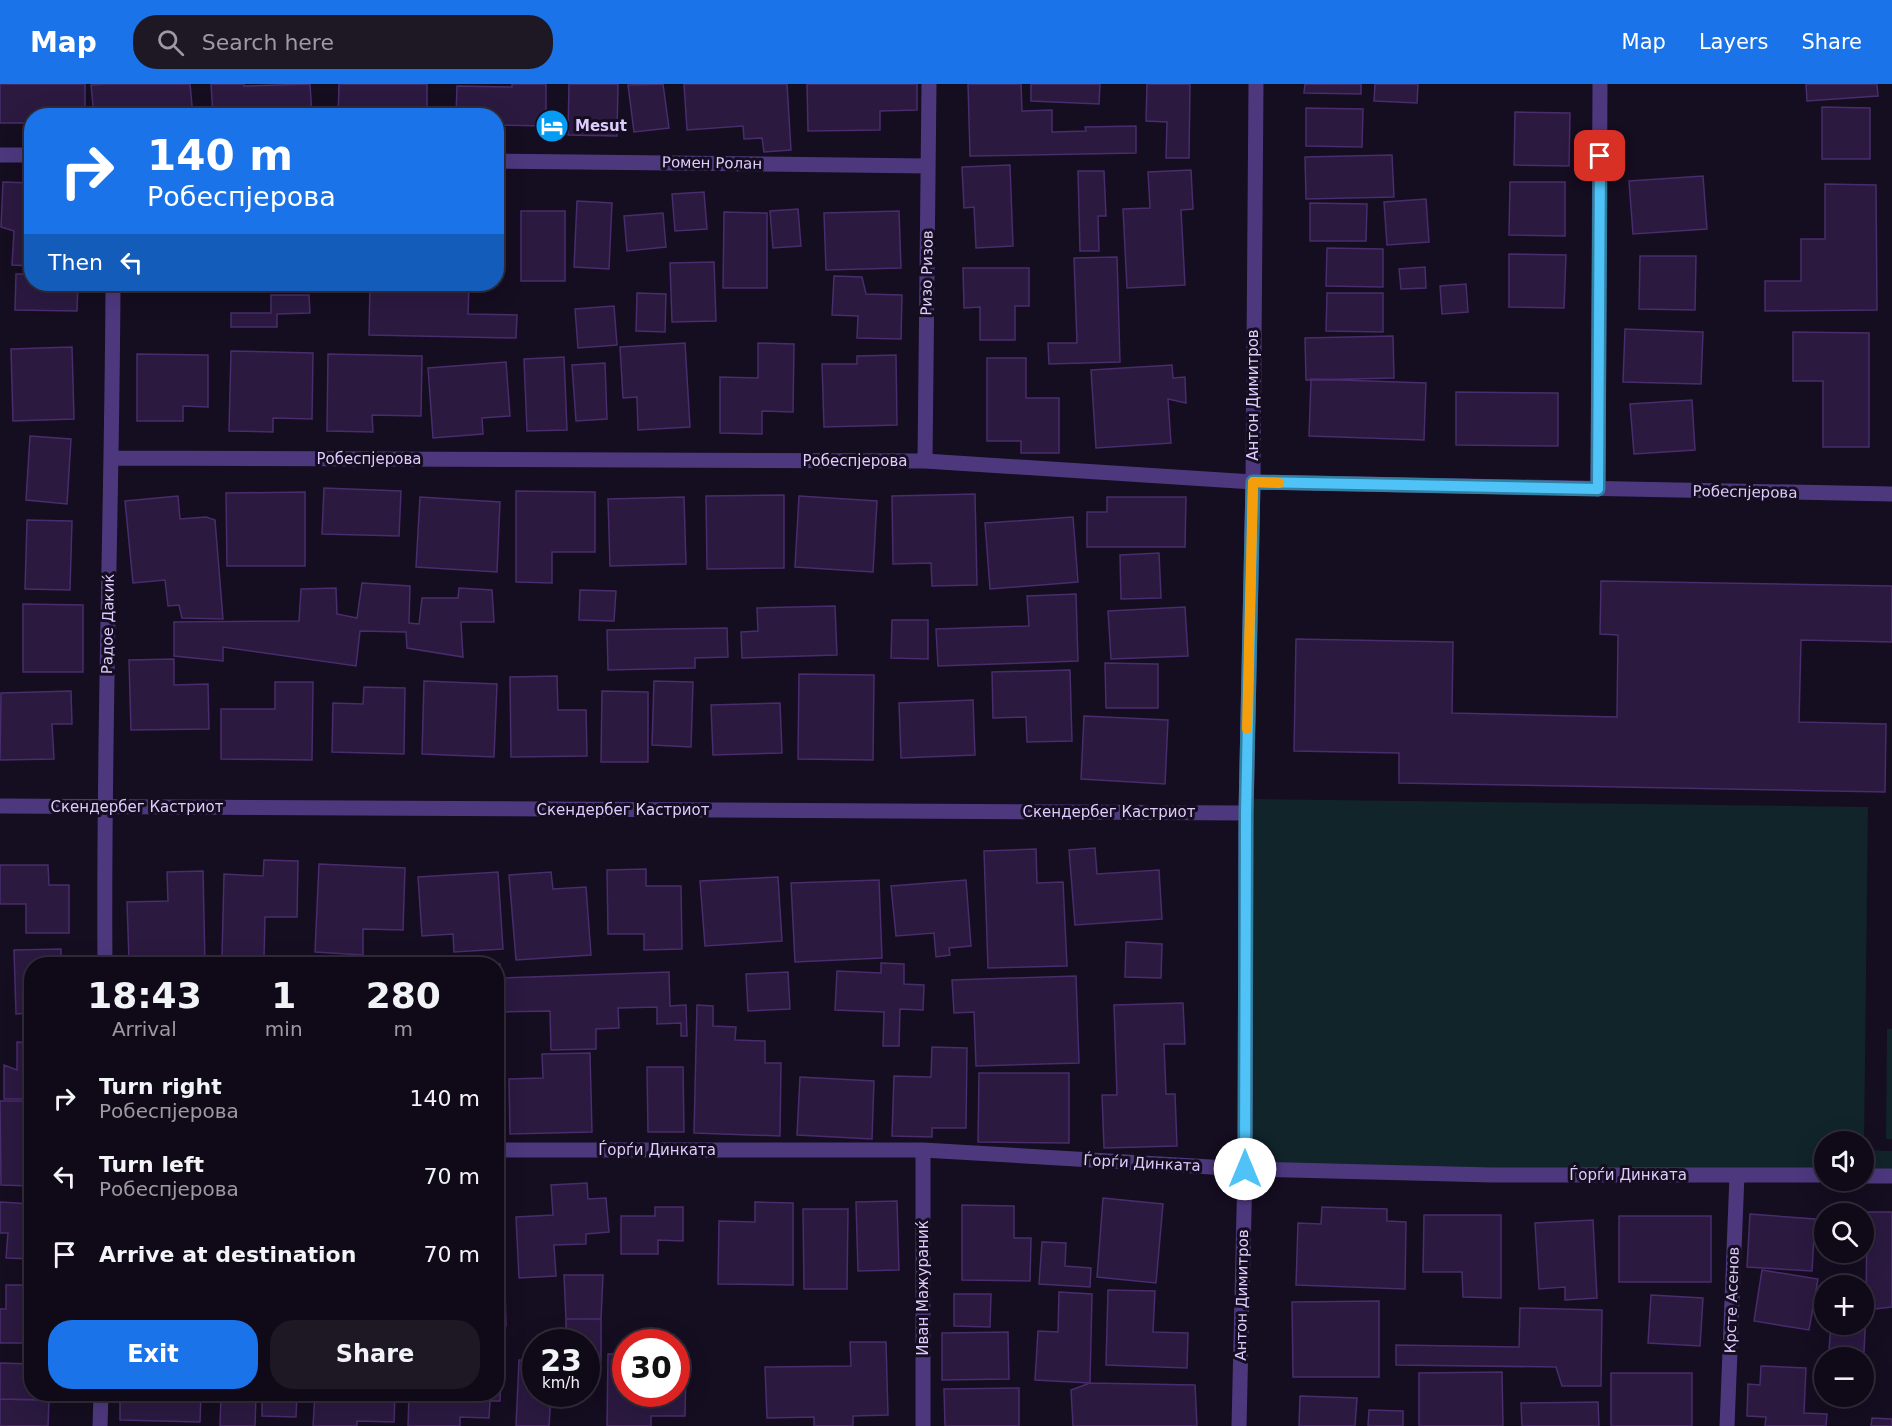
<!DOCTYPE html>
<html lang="en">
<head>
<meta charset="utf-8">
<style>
	body { margin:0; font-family:"DejaVu Sans",sans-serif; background:#1e1825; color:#f1f3f6; height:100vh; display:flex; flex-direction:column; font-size:22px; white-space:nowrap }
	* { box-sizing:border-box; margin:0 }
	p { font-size:20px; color:#9c9aa2 }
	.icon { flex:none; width:33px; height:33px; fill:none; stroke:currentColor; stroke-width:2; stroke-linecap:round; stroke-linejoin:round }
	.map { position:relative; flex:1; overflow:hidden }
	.side { position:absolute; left:24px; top:873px; width:480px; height:444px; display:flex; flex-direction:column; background:#100a18; border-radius:24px; box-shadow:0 6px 24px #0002,0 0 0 2px #302b37 }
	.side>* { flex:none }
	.guide { position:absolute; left:24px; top:24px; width:480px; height:183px; border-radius:24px; box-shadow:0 6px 24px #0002,0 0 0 2px #302b37; background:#1a73e8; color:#fff; overflow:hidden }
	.fabs { position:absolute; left:1814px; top:1047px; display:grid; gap:12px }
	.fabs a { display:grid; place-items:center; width:60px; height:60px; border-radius:50%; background:#100a18; box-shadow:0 6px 24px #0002,0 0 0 2px #302b37; font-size:30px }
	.speed { position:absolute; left:522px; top:1245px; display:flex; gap:12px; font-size:30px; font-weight:700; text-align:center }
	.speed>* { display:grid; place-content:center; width:78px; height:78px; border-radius:50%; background:#100a18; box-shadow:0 6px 24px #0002,0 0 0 2px #302b37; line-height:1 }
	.speed small { font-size:15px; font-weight:400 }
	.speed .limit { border:9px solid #d22; background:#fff; color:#111 }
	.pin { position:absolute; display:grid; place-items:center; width:51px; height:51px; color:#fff; margin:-26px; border-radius:12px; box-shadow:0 3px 9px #0006 }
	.me { position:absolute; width:66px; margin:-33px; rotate:0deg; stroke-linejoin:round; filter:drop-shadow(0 0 4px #0008) }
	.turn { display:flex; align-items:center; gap:21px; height:126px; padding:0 24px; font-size:27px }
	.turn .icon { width:78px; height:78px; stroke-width:2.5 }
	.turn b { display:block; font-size:42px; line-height:51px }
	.then { display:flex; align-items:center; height:57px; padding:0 24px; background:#0003; gap:12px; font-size:22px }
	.eta { display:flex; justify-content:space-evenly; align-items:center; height:102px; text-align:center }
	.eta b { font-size:36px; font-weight:700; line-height:42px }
	.cta { display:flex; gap:12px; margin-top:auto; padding:12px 24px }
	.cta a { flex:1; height:69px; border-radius:24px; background:#1a73e8; color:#fff; font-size:24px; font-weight:700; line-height:69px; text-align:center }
	.cta a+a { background:#1e1825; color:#f1f3f6 }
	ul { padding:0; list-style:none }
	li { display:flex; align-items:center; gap:18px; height:78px; padding:0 24px }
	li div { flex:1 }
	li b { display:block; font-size:22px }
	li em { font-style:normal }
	header { display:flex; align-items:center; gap:36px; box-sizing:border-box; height:84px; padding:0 30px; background:#1a73e8; color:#fff }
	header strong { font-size:28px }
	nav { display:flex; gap:33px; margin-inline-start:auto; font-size:21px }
	.search { width:420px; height:54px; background:#1e1825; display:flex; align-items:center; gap:15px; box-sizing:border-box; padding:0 21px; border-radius:24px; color:#9c9aa2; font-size:22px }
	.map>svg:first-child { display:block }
	.green { fill:#102429 }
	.building { fill:#2b1940; stroke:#492c6c; stroke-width:1.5 }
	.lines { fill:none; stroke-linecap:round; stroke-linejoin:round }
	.lane { stroke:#4d387e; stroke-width:15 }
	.street { stroke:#4d387e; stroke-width:15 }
	.route-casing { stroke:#337fa1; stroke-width:15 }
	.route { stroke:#4fc3f7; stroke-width:10 }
	.slow { stroke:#f59e0b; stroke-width:10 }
	.labels { text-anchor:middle; stroke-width:6; stroke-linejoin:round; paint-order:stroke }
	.poi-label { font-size:15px; font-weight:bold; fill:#dfccfe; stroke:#150d20; text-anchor:start }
	.street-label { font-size:15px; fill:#dfccfe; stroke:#150d20 }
</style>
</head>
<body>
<header>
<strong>Map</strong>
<div class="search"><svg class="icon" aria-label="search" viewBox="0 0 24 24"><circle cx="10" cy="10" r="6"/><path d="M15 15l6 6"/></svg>Search here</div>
<nav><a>Map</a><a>Layers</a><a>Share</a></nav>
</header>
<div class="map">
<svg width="1892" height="1342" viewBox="0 0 1892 1342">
	<rect width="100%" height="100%" fill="#150d20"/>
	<!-- green -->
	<path class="green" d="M1255,715L1868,723L1864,1066L1892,1067V1092H1863V1058H1824V1091L1245,1085L1246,729Z
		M1887,945H1892V1055H1886Z"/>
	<!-- building -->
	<path class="building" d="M0,0H85V32H32V39H0Z
		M107,0H190L193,32H94L91,1Z
		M211,0H244V2L310,0L312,32H213Z
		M339,0H427V32H338Z
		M512,0H546V42L496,41V32H456L457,2L512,3Z
		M569,0H618L617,52L568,51Z
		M663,0L669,44L634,48L628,1Z
		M684,0H787L791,66L764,68L762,54L744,55L743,42L687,46Z
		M807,0H917V26L880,27V46L808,47Z
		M968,0H1021L1022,27L1052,26V48L1086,47L1085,43L1136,42V69L970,72Z
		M1031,0H1100L1099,20L1031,17Z
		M1147,0H1190L1189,74H1166L1167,38L1146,37Z
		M1305,0H1361V10L1304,9Z
		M1375,0H1418L1417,19L1374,17Z
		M1806,0H1877L1878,12L1807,17Z
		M1822,23L1870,24V75H1822Z
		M1306,24L1363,25L1362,63L1306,62Z
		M1515,28L1570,29L1569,82L1514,81Z
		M1392,71L1394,113L1306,115L1305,73Z
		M1010,81L1013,162L976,164L974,123L964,124L962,83Z
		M1191,86L1193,125L1181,126L1185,201L1127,204L1123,125L1150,124L1148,88Z
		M1078,87H1104L1106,132H1098L1099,167H1080Z
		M1703,92L1707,145L1633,150L1629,97Z
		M3,98L32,99V182L12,181L14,147L1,143Z
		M1510,98H1565V152L1509,151Z
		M1825,100L1876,101L1877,226L1765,227V197H1801V155H1825Z
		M704,108L707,145L675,147L672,110Z
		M1426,115L1429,158L1387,161L1384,118Z
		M496,117H500L501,157H496Z
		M577,117L612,119L609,185L574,183Z
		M1310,119L1367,120L1366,157H1310Z
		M798,125L801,162L773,164L770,127Z
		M521,127H565V197H521Z
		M899,127L901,184L826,186L824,129Z
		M724,128L767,129V204H723Z
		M663,129L666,163L627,167L624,132Z
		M1327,164L1383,165V203L1326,202Z
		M1509,170L1566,171L1564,224L1509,223Z
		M1640,172H1696L1695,226L1639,225Z
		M1117,173L1120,278L1049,280L1048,259H1077L1074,174Z
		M714,178L716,237L672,238L670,179Z
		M1425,183L1426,204L1401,205L1399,185Z
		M963,184H1029V222H1015V256H980V223L964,224Z
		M16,190H32V200H78L77,227L15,226Z
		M834,192L862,193L866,210L902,211L901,255L857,254L858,232L832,231Z
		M178,200H222L223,204L178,207Z
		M370,200H469L468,230L517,231L516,254L369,251Z
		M1466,200L1468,228L1442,230L1440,202Z
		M637,209L666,210L665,248L636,247Z
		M1327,209H1383V248L1326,247Z
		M271,211H309L310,229L277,230V243H231V229H271Z
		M614,222L617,261L578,264L575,225Z
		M1625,245L1703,248L1701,300L1623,298Z
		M1793,248L1869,249V363H1823V297H1793Z
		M1393,252L1394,294L1306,296L1305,254Z
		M685,259L690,343L638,346L637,313L623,314L620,263Z
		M758,259L794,260L793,328L762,327V350L720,349V293L758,294Z
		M72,263L74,335L13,337L11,265Z
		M231,267L313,269L312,335L273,334V348L229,347Z
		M137,270L208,271V323L183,322V337H137Z
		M328,270L422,272L421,332L372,331L373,348L327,347Z
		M896,271L897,341L824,343L822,280H857V272Z
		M564,273L567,346L527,347L524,275Z
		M987,274H1026V314H1059V369H1021V357H987Z
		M506,278L510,332L482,334L483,350L433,354L428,284Z
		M605,279L607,335L576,337L572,281Z
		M1172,281L1173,294L1185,293L1186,319L1168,315L1171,359L1096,364L1091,286Z
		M1311,295L1426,299L1424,356L1309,352Z
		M1456,308L1558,309V362L1456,361Z
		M1692,316L1695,366L1634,370L1630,320Z
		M30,352L71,355L67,420L26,416Z
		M324,404L401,407L399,452L322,450Z
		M516,407L595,408V468H552V499L516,498Z
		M305,408V482H227L226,409Z
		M975,410L977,501L932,502L931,479L893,480L892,412Z
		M784,411V484L707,485L706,412Z
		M178,412L180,435L206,433L215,436L223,535L182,534L179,521L168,522L165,496L133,499L125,417Z
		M799,412L877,417L873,488L795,483Z
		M420,413L500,418L497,488L416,483Z
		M684,413L686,480L610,482L608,415Z
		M1107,413H1186L1185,463H1087V428H1107Z
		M1073,433L1078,498L990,505L985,439Z
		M27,436L72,437L70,506L25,505Z
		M1159,469L1161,514L1121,515L1120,471Z
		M1601,497L1892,502V558L1801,556L1799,638L1886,640L1885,708L1399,699V669L1294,667L1296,555L1453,558L1452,629L1617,633L1618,551L1600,550Z
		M362,499L410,502L409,539L419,540L422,514H458L459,504L492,506L494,538H461L463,573L407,564L406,548L360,547L356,582L223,563V577L174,572V538L299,537L301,505L336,504L337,530L357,534Z
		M580,506L616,507L614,537L579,536Z
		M1076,510L1078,577L938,582L936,545L1029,542L1027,512Z
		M23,520L83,521V588H23Z
		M835,522L837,571L742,574L741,548L758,547L757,524Z
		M1185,523L1188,572L1111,575L1108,527Z
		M892,536H928V575L891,574Z
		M727,544L728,573L695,574V584L608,586L607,546Z
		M174,575V601L208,600L209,645L131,646L129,576Z
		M1105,579L1158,580V624H1106Z
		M1070,586L1072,657L1027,658L1026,633L993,634L992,588Z
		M799,590L874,591L873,676L798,675Z
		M557,592L558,626H586L587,672L511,673L510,593Z
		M424,597L497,600L494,673L422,670Z
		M654,597L693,598L691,663L652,661Z
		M275,598H313L312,676L221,675V625H275Z
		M364,603L405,604L404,670L332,668L333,619L363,620Z
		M71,607L72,640H52L54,675L0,676L1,609Z
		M602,607L648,608V678H601Z
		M973,616L975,671L901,674L899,619Z
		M780,619L782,669L713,671L711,621Z
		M1084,632L1168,636L1165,700L1081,695Z
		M1095,764L1097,790L1159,786L1162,835L1075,841L1069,766Z
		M1036,765L1037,799L1063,798L1067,882L988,884L984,767Z
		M264,776L298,777L297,833H265L264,875L222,873L224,790L263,792Z
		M319,780L405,784L403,846L363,845V871L315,868Z
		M0,781H48L49,801H69V849H26V820H0Z
		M646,785V802H681L682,865L644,866V850H608L607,786Z
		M203,787L205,880H171V876L129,877L127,818L168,817L167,788Z
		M498,788L503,865L454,868L453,850L422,852L418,793Z
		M551,788L553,805L586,803L591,871L516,876L509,791Z
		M778,793L782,857L705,862L700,797Z
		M879,796L882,874L795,878L791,799Z
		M966,796L971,862L949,864L950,871L936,873L934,849L896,852L891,802Z
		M1126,858L1162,860L1161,894L1125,893Z
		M61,865V880H32V929L16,930L14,866Z
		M297,876L309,878L310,880H296Z
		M881,879L904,880V900L924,901L923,926L900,925L899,962H883L884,928L835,926L837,887L881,889Z
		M490,880H500L501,894L669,888L670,922L686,921L687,952H681V939L657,940V923L618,924L619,944L596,945V965L551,966L550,927L501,928L502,953L496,954V880Z
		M788,888L790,925L748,927L746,890Z
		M1076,892L1079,979L976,982L974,928L954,929L952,896Z
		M1183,919L1185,960H1164L1166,1010H1175L1177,1062L1104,1064L1102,1011H1117L1114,921Z
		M697,921L713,922V942L736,943L735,956L765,957V979H781L780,1052L694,1049Z
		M17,958L32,959V1015H4V981L17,986Z
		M932,963L967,964L966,1044H932V1053L892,1052L894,992L931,993Z
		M590,969L592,1048L510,1050L509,995L543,994L542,970Z
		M647,983H683L684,1048H648Z
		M979,989H1069V1059L978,1058Z
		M800,993L874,997L872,1055L797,1051Z
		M0,1017H32V1102L1,1101Z
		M587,1099L588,1115L606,1114L609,1148L586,1150V1160L554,1161L556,1192L519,1194L516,1133L553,1131L551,1101Z
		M1103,1114L1163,1120L1156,1199L1097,1193Z
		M897,1117L899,1186L858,1187L856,1118Z
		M0,1118L32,1120V1175L6,1174L8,1149H0Z
		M755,1118L793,1119V1201L718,1200L719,1137L755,1138Z
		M962,1121L1014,1122V1154H1031L1030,1197L962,1196Z
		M655,1123H683V1157L658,1156V1170H621V1132H655Z
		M1322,1123L1387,1125V1137L1406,1138L1405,1205L1296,1201L1298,1139L1321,1140Z
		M803,1125H848L847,1205H804Z
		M1867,1128H1892V1223L1866,1226Z
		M1750,1130L1815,1135L1812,1187L1747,1183Z
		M1424,1131H1501V1214L1463,1213L1462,1188H1423Z
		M1619,1132H1711V1198H1619Z
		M1593,1136L1597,1214L1565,1216V1203L1539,1205L1535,1139Z
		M1042,1158L1066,1159L1065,1182L1091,1184L1090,1203L1039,1200Z
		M1762,1186L1818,1195L1809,1246L1754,1237Z
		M564,1191H603L601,1235H566Z
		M6,1201H32V1259H0V1225H6Z
		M496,1204H505L506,1242L496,1243Z
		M1108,1206L1155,1207L1153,1248L1188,1249L1187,1284L1106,1281Z
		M1059,1208L1092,1210L1090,1299L1035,1296L1038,1247L1058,1248Z
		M954,1210H991L990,1243L954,1242Z
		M1651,1211L1703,1214L1700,1262L1648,1259Z
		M1379,1217V1293H1293L1292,1218Z
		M1520,1224L1602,1226L1601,1302H1562L1556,1283L1396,1281V1261L1519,1263Z
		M1863,1226H1866L1864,1268L1829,1266L1831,1240H1863Z
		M566,1235H601V1277H586V1258H566Z
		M1008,1248L1009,1295L942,1296V1249Z
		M850,1258H886L888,1331L853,1332V1342H814V1333L767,1334L765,1283L851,1282Z
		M608,1270H626V1310H676V1280L686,1281L685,1332H651V1342H607Z
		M519,1276L536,1277V1310H551L549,1342H516Z
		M496,1278H501L500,1317H490L489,1334L460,1333V1342H408L409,1310H496Z
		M0,1279L32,1280V1310H71V1317L0,1315Z
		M1761,1282L1806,1284L1804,1329L1827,1330L1826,1342H1765L1766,1333L1747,1332L1748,1300L1760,1301Z
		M1502,1288L1503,1342H1419V1289Z
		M1611,1289H1692V1342H1611Z
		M1090,1299L1195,1301L1197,1342H1073L1071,1306Z
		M1019,1304V1342H945L944,1305Z
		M120,1310H201L200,1338L120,1336Z
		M221,1310H256L255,1342H220Z
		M262,1310H297L296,1333L262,1332Z
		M315,1310H395L394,1338L357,1337V1342H313Z
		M1300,1312L1357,1314L1355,1342H1299Z
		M0,1315L49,1316L48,1342H0Z
		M1598,1318L1599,1342H1522L1521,1319Z
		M1369,1326L1403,1327V1342H1368Z
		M1872,1334L1892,1335V1342H1871Z"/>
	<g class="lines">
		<!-- lane -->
		<path class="lane" d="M0,71H32
			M496,77L928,82
			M112,374L925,377L1253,398
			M925,377L929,0
			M1598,405L1600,0
			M105,880C103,653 112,427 113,200
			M496,1066H923L1245,1085L1492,1091H1824
			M923,1066V1342
			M1863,1092H1892
			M100,1342L101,1310
			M1727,1342L1737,1091"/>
		<!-- street -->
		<path class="street" d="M1253,398L1892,410
			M0,722L1246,729
			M1239,1342L1245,1085L1246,729L1253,398L1256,0"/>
	</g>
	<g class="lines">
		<defs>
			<path id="route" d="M1245,1085L1246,729L1253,398L1598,405L1600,72"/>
		</defs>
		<!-- route casing -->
		<use href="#route" class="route-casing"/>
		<!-- route -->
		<use href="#route" class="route"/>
		<!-- slow -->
		<path class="slow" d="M1247,645L1253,398L1279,399"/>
	</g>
	<!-- icons -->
	<defs>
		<symbol id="hotel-disc" viewBox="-11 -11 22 22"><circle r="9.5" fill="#049df3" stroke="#150d20"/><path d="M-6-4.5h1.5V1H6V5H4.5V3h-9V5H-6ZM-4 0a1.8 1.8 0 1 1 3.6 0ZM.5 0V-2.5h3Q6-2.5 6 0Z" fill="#fff"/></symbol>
	</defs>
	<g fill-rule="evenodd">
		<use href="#hotel-disc" x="533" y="23" width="38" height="38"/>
	</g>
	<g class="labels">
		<!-- poi labels -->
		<g class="poi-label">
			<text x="575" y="47">Mesut</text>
		</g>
		<!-- street labels -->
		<g class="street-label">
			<text transform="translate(712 79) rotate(1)" y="5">Ромен Ролан</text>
			<text transform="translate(927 189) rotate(-89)" y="5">Ризо Ризов</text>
			<text transform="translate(1253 311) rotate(-90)" y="5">Антон Димитров</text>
			<text x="369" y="380">Робеспјерова</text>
			<text x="855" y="382">Робеспјерова</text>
			<text transform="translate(1745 408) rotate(1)" y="5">Робеспјерова</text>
			<text transform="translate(108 540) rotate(-89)" y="5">Радое Дакиќ</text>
			<text x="137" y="728">Скендербег Кастриот</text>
			<text x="623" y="731">Скендербег Кастриот</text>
			<text x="1109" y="733">Скендербег Кастриот</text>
			<text x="657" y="1071">Ѓорѓи Динката</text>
			<text transform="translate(1142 1079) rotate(3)" y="5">Ѓорѓи Динката</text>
			<text x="1628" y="1096">Ѓорѓи Динката</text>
			<text transform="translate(923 1204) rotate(-90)" y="5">Иван Мажураниќ</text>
			<text transform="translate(1242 1211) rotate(-89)" y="5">Антон Димитров</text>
			<text transform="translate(1732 1216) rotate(-88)" y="5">Крсте Асенов</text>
		</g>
	</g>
</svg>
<div class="fabs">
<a><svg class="icon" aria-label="sound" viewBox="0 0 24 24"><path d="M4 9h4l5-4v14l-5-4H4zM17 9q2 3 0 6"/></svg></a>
<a><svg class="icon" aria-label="search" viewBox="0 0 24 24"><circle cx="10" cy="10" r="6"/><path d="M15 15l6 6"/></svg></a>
<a>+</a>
<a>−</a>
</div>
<div class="speed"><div>23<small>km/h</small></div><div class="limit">30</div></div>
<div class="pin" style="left:1600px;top:72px;background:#d93025"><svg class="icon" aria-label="arrive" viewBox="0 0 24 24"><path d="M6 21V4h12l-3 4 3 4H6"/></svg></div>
<svg class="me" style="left:1245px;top:1085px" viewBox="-20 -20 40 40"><circle r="19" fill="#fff"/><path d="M0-13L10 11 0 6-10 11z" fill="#4fc3f7"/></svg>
<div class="guide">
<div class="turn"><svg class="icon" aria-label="right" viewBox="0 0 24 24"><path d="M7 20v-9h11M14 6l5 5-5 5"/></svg><div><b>140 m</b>Робеспјерова</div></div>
<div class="then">Then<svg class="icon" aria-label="left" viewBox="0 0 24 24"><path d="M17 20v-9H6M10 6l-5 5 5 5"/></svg></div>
</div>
<section class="side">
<div class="eta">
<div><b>18:43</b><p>Arrival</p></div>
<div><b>1</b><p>min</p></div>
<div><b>280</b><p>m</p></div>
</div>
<ul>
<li><svg class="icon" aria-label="right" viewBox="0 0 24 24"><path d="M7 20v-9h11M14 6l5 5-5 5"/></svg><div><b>Turn right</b><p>Робеспјерова</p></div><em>140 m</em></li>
<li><svg class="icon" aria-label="left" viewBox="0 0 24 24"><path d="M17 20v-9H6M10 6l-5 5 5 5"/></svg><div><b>Turn left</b><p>Робеспјерова</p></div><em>70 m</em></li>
<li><svg class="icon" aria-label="arrive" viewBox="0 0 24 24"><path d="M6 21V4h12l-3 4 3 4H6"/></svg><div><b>Arrive at destination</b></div><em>70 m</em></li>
</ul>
<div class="cta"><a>Exit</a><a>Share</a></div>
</section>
</div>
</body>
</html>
